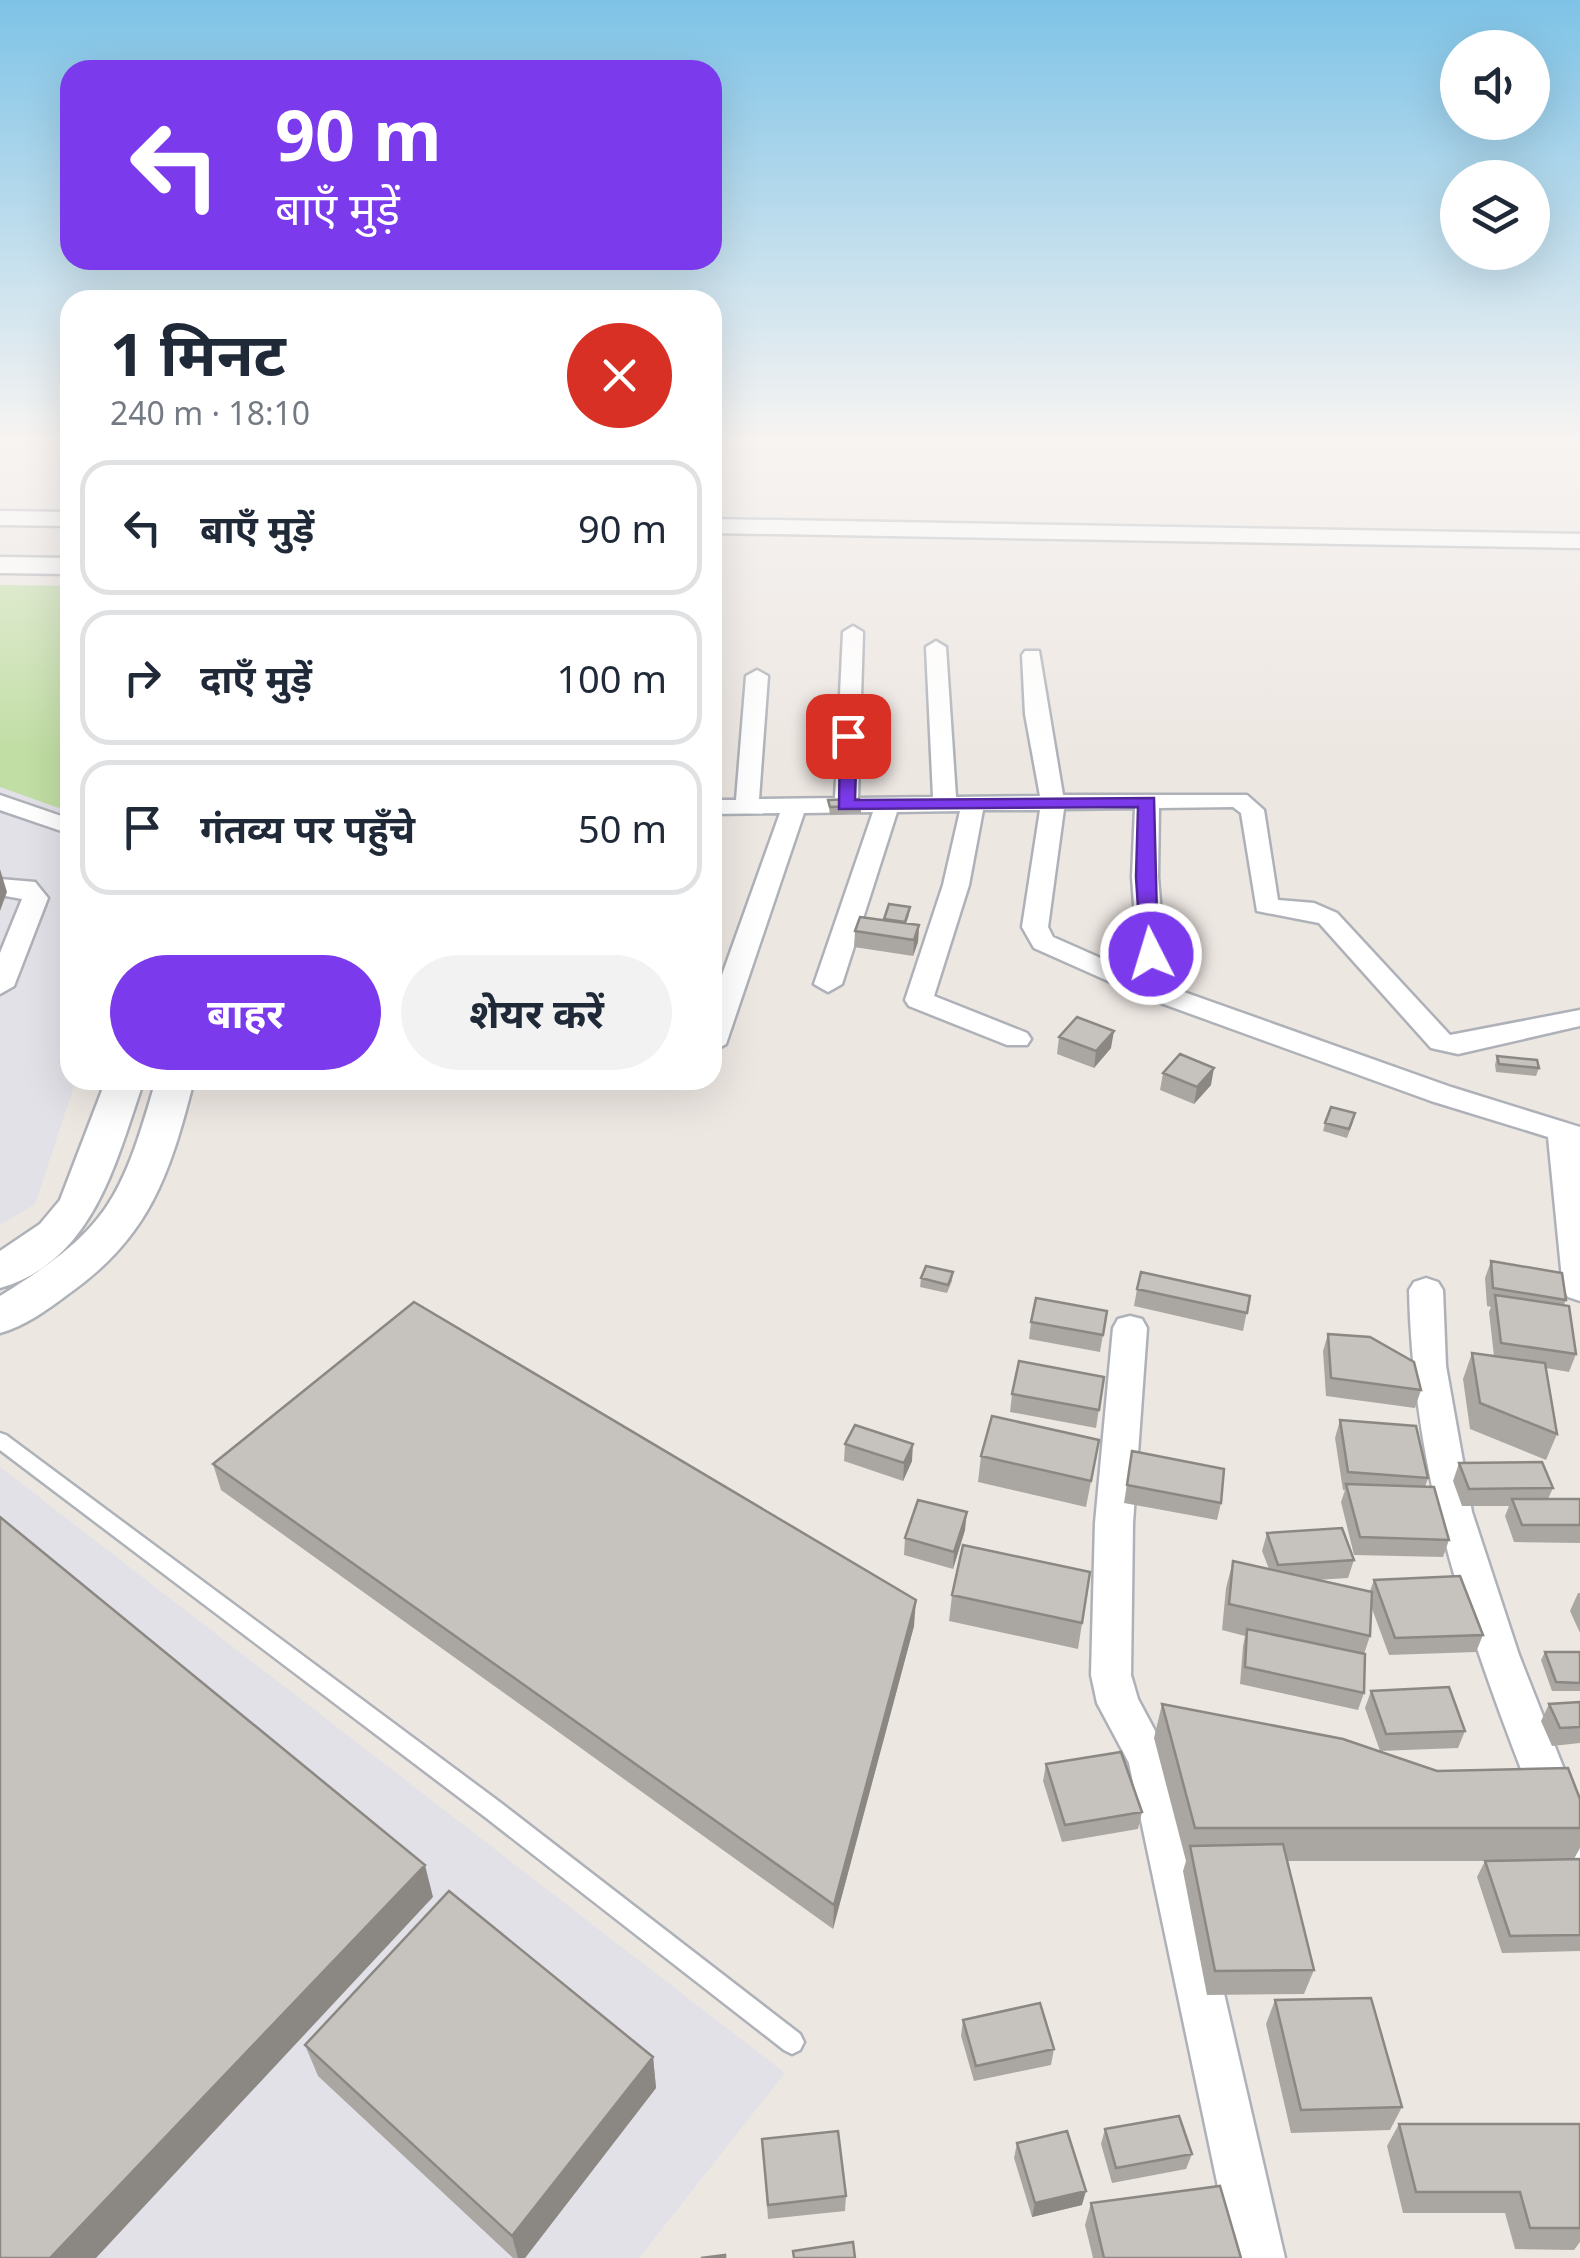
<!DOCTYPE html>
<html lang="hi">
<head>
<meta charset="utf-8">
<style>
	body { margin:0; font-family:"Noto Sans","Noto Sans Devanagari",sans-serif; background:#f2f2f3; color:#1f2937; height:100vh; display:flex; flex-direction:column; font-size:38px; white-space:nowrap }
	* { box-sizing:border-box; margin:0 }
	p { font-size:32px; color:#747a83 }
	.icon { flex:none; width:55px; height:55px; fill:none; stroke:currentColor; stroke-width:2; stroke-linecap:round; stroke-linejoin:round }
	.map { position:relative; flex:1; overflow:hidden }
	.panel { position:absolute; left:60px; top:290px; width:662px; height:800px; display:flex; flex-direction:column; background:#fff; border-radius:30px; box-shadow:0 10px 40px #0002 }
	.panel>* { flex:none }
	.top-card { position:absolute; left:60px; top:60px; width:662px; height:210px; border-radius:30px; box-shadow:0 10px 40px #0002; background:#7c3aed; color:#fff; overflow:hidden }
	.buttons { position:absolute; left:1440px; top:30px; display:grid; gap:20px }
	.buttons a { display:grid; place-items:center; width:110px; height:110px; border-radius:50%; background:#fff; box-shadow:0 10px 40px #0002; font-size:50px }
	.pin { position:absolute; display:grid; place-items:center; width:85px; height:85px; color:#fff; margin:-42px; border-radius:20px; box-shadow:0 5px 15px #0006 }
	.me { position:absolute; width:110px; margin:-55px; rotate:355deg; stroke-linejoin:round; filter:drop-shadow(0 0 8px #0008) }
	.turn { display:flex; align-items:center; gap:35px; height:210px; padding:0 50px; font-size:45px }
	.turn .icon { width:130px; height:130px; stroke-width:2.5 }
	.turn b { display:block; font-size:70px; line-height:85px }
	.round { display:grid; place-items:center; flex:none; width:105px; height:105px; border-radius:52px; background:#f2f2f3 }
	.summary { display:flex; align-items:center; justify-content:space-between; height:170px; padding:0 50px }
	h1 { font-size:60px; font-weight:700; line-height:75px }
	.cta { display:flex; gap:20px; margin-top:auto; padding:20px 50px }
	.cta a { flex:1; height:115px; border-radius:60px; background:#7c3aed; color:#fff; font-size:40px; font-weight:700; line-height:115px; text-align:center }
	.cta a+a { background:#f2f2f3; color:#1f2937 }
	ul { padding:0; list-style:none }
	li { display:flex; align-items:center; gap:30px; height:135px; margin:0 20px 15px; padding:0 30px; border:5px solid #e0e1e3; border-radius:30px }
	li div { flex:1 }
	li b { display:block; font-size:38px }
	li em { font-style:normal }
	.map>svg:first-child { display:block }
	.industrial { fill:#e2e1e7 }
	.green { fill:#c1dea4 }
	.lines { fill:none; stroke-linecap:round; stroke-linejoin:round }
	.lane-casing { stroke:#aeb2b8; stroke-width:5 }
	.street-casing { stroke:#aeb2b8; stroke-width:5 }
	.secondary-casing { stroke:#aeb2b8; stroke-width:5 }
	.lane { fill:#fff; fill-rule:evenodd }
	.street { fill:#fff; fill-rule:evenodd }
	.secondary { fill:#fff; fill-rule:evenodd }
	.wall { fill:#aaa7a3 }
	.shaded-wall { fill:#8b8884 }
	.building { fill:#c6c2bd; stroke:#8b8884; stroke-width:2.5 }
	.route { fill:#7c3aed; stroke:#51269a; stroke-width:2.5 }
</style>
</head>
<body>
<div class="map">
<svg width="1580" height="2258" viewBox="0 0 1580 2258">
	<rect width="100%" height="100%" fill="#ede7e2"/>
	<!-- industrial -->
	<path class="industrial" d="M0,585L70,586V1080H76L35,1204L0,1225Z
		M0,1467L785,2073L639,2258H0Z"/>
	<!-- green -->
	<path class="green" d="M0,585L70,586V812L0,787Z"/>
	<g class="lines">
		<defs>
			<path id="lane" d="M0,1433L6,1435L501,1803L800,2034L804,2042L800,2050L792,2054L784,2050L485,1817L0,1450Z"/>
			<path id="street" d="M853,626L863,632L858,798L933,797L926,647L936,641L946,647L956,797L1040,796L1025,714L1022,655L1025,651H1039L1063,795H1247L1264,810L1278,900L1314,903L1337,913L1450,1035L1580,1010V1026L1458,1054L1431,1048L1319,923L1257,911L1241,813L1233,807L1159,808L1158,877L1167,986L1451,1087L1580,1127V1301L1568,1297L1563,1289L1548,1137L1431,1101L1144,997L1034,948L1022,927L1040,810H983L969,885L934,996L1027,1033L1031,1039L1027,1045H1007L909,1006L905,1000L943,885L960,811L897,812L842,984L828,992L814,984L873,812L804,813L726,1044L712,1052V1003L780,813L712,814V800H736L746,676L757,670L768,676L759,799L835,798L843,632ZM1135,808L1132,877L1139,975L1053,937L1048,927L1064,809Z
				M0,795L70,819V834L0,810Z
				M0,879L35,882L48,898L14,986L0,994V953L22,899L0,895Z
				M1426,1278L1438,1282L1443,1290L1446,1366L1472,1512L1519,1655L1580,1810V1886L1564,1880L1558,1865C1482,1668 1414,1505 1409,1290L1414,1282Z
				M1130,1316L1142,1319L1147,1328L1133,1523L1131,1675L1138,1699L1170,1759L1285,2258H1233L1129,1763L1097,1703L1091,1675L1095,1523L1113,1328L1118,1319Z"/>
			<path id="secondary" d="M0,511L70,512V526L0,525Z
				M712,519L1580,534V548L712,533Z
				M0,557L70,558V574L0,573Z
				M106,1080H144C116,1161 94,1261 0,1288V1251L40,1224L60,1200Z
				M156,1080H194C170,1174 150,1237 67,1295C47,1310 25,1326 0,1333V1296C109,1229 121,1200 156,1080Z"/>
		</defs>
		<!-- lane casing -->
		<use href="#lane" class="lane-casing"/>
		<!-- street casing -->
		<use href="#street" class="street-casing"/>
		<!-- secondary casing -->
		<use href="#secondary" class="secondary-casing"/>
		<!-- lane -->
		<use href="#lane" class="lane"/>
		<!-- street -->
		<use href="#street" class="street"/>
		<!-- secondary -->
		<use href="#secondary" class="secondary"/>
	</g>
	<!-- wall -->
	<path class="wall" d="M828,800L861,806V813L830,815Z
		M889,904L909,915L906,924L919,925L918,942L913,956L854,947L855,931L884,921Z
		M1059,1037L1111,1048L1094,1068L1057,1054Z
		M1497,1056L1539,1068L1536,1076L1496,1072L1495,1065Z
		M1163,1073L1211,1085L1194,1104L1160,1090Z
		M1353,1122L1347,1138L1323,1131L1325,1123Z
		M1491,1261L1566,1300L1564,1305L1576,1354L1569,1372L1546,1368L1557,1434L1546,1460L1470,1429L1463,1379L1472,1353L1494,1356L1489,1312L1491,1307L1487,1306L1485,1278Z
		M953,1272L952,1281L947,1293L920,1287L921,1278Z
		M1137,1289L1250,1296L1243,1331L1134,1306Z
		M1107,1311L1100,1352L1029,1339L1031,1322Z
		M1328,1334L1421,1390L1415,1408L1326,1396L1323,1351Z
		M1104,1377L1096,1428L1010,1412L1012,1394Z
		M1340,1420L1428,1478L1425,1487L1449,1540L1443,1557L1354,1555L1341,1502L1345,1490H1343L1335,1438Z
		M1099,1440L1086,1507L978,1482L981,1456Z
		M845,1444L912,1461L903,1481L844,1461Z
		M1132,1451L1221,1503L1217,1520L1124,1503Z
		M1459,1463L1553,1488L1548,1499H1580V1543L1514,1542L1505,1516L1509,1506H1462L1453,1481Z
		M213,1464L914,1626L833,1929L221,1490Z
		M965,1530L953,1569L904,1555L905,1538Z
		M1267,1533L1354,1560L1348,1578L1316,1580L1370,1591L1374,1580L1483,1635L1476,1652L1389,1655L1371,1606L1370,1636L1364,1654V1693L1358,1710L1240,1684L1243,1646L1245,1636L1222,1630L1226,1588L1233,1561L1269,1569L1262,1551Z
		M1090,1572L1078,1649L949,1621L952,1595Z
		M1578,1593H1580V1633L1570,1611Z
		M1545,1652H1580V1691H1552L1541,1660Z
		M1371,1691L1465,1731L1458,1748L1380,1751L1365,1708Z
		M1580,1702V1743L1552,1746L1541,1721L1549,1704Z
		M1162,1704L1437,1771L1580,1799V1848L1574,1859H1580V1951L1502,1953L1477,1877L1485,1861H1287L1314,1970L1304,1994L1207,1995L1183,1871L1186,1861L1154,1738Z
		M1046,1764L1142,1812L1138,1829L1062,1842L1043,1781Z
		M1275,2000L1402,2107L1390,2130L1291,2133L1266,2024Z
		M963,2020L1054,2049L1051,2065L974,2081L961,2036Z
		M305,2045L653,2057L656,2088L525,2258H513L318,2076Z
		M1399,2124H1580V2242L1574,2250L1515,2249L1505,2213H1403L1387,2146Z
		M1105,2129L1192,2154L1186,2169L1112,2183L1101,2144Z
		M762,2139L846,2196L845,2211L768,2219Z
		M1017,2143L1082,2205L1032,2217L1014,2158Z
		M1091,2203L1241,2258H1093L1085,2225Z"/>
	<!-- shaded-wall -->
	<path class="shaded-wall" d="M0,869L7,892L0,911Z
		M919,925L918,942L913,956L914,940Z
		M1114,1031L1111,1048L1094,1068L1096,1051Z
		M1214,1068L1211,1085L1194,1104L1197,1087Z
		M913,1444L912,1461L903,1481L904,1463Z
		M967,1512L965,1530L953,1569L954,1552Z
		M916,1600L914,1626L833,1929L834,1905Z
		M425,1865L433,1897L96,2258H50Z
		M653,2057L656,2088L525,2258H518L512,2236Z
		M1086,2191L1082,2205L1032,2217L1035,2203Z"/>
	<!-- building -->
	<path class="building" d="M859,799L861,806L830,807L828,800Z
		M889,904L910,907L905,922L884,919Z
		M860,917L919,925L914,940L855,931Z
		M1077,1017L1114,1031L1096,1051L1059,1037Z
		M1180,1054L1214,1068L1197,1087L1163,1073Z
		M1497,1056L1537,1060L1539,1068L1499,1064Z
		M1331,1107L1355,1113L1349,1129L1325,1123Z
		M1491,1261L1562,1273L1566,1300L1493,1288Z
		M926,1266L953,1272L948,1285L921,1278Z
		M1141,1272L1250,1296L1247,1313L1137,1289Z
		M1495,1295L1569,1306L1576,1354L1501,1343Z
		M1036,1298L1107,1311L1103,1335L1031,1322Z
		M414,1302L916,1600L834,1905L213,1464Z
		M1328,1334L1370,1337L1414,1362L1421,1390L1331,1378Z
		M1472,1353L1545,1363L1557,1434L1480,1403Z
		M1019,1361L1104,1377L1099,1410L1012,1394Z
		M992,1416L1099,1440L1091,1481L981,1456Z
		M1340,1420L1416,1426L1428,1478L1348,1472Z
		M855,1425L913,1444L904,1463L845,1444Z
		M1132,1451L1224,1469L1221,1503L1127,1485Z
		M1542,1462L1553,1488L1469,1489L1459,1463Z
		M1346,1484L1434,1487L1449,1540L1360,1537Z
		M1512,1499H1580V1525H1522Z
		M918,1500L967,1512L954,1552L905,1538Z
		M0,1517L425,1865L50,2258H0Z
		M1342,1528L1354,1560L1278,1565L1267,1533Z
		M963,1545L1090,1572L1082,1623L952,1595Z
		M1233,1561L1372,1592L1370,1636L1229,1604Z
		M1460,1576L1483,1635L1395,1638L1374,1580Z
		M1247,1629L1365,1654L1364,1693L1245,1667Z
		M1545,1652H1580V1683L1556,1682Z
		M1449,1687L1465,1731L1386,1734L1371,1691Z
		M1580,1702V1727L1560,1728L1549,1704Z
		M1162,1704L1343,1739L1437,1771L1568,1768L1580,1799V1828H1195Z
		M1121,1752L1142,1812L1065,1825L1046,1764Z
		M1283,1844L1314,1970L1215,1971L1190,1846Z
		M1580,1859V1935L1510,1936L1485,1861Z
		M449,1891L653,2057L512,2236L305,2045Z
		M1371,1998L1402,2107L1301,2110L1275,2000Z
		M1040,2003L1054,2049L976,2066L963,2020Z
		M1179,2116L1192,2154L1116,2168L1105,2129Z
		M1399,2124H1580V2228H1530L1520,2192H1416Z
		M838,2131L846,2196L768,2205L762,2139Z
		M1067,2131L1086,2191L1035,2203L1017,2143Z
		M1220,2186L1241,2258H1104L1091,2203Z
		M853,2242L855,2258H794L793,2251Z
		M725,2255V2258H701Z"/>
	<!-- sky -->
	<linearGradient id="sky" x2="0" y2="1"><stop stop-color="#7ec3e7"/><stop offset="0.58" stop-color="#f7f4f2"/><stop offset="1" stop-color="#f7f4f2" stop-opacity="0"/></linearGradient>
	<rect width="1580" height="754" fill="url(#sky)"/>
	<!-- route -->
	<path class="route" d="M848,731L857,736L855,800L1154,798L1158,958L1141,954L1136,877L1138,807L839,809L840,736Z"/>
</svg>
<div class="buttons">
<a><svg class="icon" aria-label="sound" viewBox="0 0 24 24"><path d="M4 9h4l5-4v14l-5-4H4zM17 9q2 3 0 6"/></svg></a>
<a><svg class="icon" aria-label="layers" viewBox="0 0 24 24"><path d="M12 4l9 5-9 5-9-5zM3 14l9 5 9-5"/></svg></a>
</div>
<div class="pin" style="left:848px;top:736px;background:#d93025"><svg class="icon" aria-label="arrive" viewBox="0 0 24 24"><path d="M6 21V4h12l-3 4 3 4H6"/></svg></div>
<svg class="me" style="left:1151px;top:954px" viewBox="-20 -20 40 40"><circle r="17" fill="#7c3aed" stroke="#fff" stroke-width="3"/><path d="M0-11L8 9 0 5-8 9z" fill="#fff"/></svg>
<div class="top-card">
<div class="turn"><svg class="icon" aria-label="left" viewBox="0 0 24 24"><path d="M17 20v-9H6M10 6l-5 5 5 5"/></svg><div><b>90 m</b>बाएँ मुड़ें</div></div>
</div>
<section class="panel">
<div class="summary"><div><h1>1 मिनट</h1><p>240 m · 18:10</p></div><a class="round" style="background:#d93025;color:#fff"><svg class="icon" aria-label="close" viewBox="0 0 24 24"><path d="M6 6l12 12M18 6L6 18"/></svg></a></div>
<ul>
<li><svg class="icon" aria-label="left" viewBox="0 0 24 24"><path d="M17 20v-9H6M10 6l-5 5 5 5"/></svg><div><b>बाएँ मुड़ें</b></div><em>90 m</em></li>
<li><svg class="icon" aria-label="right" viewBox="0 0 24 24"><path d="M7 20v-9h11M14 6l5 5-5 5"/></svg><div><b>दाएँ मुड़ें</b></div><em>100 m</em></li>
<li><svg class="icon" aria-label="arrive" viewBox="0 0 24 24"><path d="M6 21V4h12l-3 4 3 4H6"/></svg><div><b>गंतव्य पर पहुँचे</b></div><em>50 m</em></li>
</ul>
<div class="cta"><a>बाहर</a><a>शेयर करें</a></div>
</section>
</div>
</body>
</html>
